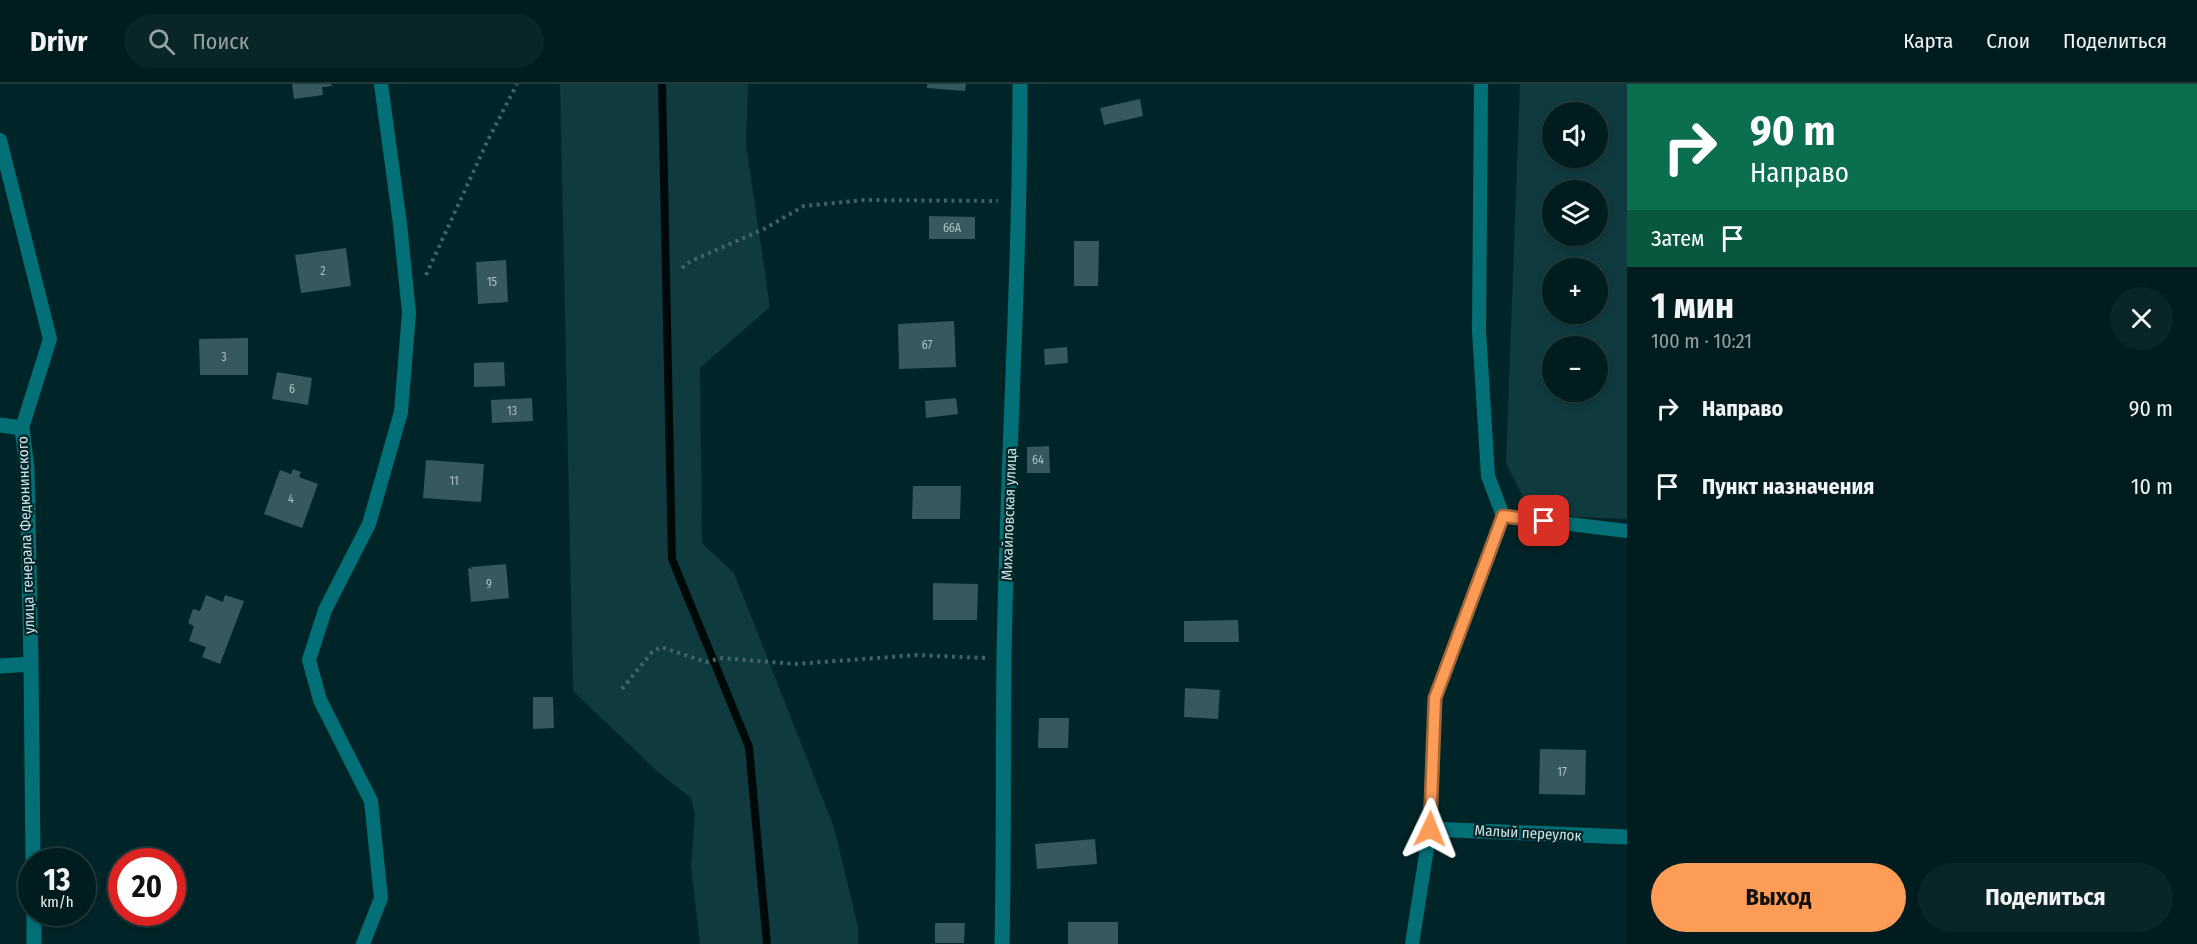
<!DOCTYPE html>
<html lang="ru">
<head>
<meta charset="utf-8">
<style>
	body { margin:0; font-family:"Fira Sans Condensed",sans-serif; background:#0a2527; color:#f1f3f6; height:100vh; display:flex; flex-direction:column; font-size:22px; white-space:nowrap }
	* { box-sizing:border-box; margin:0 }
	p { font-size:20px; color:#95a1a4 }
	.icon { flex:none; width:33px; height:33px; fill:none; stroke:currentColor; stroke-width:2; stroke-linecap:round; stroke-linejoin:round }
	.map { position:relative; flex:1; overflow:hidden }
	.details { display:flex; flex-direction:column; background:#001c1e; width:570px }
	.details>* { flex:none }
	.banner { background:#0b6e4f; color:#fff; overflow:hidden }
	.controls { position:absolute; left:1542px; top:18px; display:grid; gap:12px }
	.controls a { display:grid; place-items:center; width:66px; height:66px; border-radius:50%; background:#001c1e; box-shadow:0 3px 9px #0003,0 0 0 2px #223a3c; font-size:30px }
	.speed { position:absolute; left:18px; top:764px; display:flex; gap:12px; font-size:30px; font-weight:700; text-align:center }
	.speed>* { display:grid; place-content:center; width:78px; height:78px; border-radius:50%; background:#001c1e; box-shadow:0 3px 9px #0003,0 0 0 2px #223a3c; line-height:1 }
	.speed small { font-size:15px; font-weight:400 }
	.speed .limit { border:9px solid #d22; background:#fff; color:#111 }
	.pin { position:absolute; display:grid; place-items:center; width:51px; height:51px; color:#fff; margin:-26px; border-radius:12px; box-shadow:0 3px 9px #0006 }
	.me { position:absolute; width:66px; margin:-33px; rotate:2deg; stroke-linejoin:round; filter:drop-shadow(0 0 4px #0008) }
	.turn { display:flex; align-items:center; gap:21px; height:126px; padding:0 24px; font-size:27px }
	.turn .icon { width:78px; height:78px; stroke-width:2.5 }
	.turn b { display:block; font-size:42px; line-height:51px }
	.then { display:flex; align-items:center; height:57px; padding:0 24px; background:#0003; gap:12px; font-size:22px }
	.round { display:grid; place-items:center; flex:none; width:63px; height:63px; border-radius:32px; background:#0a2527 }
	.head { display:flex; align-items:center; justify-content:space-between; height:102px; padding:0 24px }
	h1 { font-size:36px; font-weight:700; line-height:45px }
	.cta { display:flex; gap:12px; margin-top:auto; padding:12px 24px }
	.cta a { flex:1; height:69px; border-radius:36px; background:#fd9c56; color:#111; font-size:24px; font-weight:700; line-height:69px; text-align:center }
	.cta a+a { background:#0a2527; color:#f1f3f6 }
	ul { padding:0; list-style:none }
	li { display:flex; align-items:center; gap:18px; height:78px; padding:0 24px }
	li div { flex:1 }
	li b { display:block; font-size:22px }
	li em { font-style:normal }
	header { display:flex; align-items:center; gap:36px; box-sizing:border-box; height:84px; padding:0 30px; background:#001c1e; border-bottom:2px solid #223a3c }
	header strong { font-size:28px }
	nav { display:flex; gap:33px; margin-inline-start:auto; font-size:21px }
	.search { width:420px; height:54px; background:#0a2527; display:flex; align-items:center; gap:15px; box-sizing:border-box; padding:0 21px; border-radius:33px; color:#95a1a4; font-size:22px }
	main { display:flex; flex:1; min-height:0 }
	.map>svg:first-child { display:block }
	.green { fill:#0f3b3f; fill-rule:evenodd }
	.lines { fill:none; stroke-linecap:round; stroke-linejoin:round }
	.stream { stroke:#00090a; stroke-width:8 }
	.building { fill:#36595d }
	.path { stroke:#446365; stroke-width:4; stroke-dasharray:3 4.5; stroke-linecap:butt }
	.service { stroke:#037078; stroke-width:14 }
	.minor { stroke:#037078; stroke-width:15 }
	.route-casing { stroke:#a46538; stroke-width:15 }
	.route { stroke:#fd9c56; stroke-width:10 }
	.labels { text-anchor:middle; stroke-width:4.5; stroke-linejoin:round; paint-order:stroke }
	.number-label { font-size:12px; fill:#aac0c3 }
	.street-label { font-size:15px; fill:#d1e3e5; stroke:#002528 }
</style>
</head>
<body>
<header>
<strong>Drivr</strong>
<div class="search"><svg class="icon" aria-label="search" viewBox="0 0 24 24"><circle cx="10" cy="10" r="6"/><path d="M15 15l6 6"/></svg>Поиск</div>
<nav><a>Карта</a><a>Слои</a><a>Поделиться</a></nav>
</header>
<main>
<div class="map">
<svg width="1627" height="860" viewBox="0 0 1627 860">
	<rect width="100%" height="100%" fill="#002528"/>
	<!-- green -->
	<path class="green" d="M560,0H748L746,60L770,223L700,284L702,459L734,489L834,743L858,843V860H700L691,782L695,730L691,714L658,688L573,607Z
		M1520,0H1627V435L1532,431L1506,379ZM1552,28H1598V74H1552ZM1552,106H1598V152H1552ZM1552,184H1598V230H1552ZM1552,262H1598V308H1552Z"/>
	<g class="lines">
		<!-- stream -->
		<path class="stream" d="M662,0L672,475L749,663L767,860"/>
	</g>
	<!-- building -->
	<path class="building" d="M292,0H331L332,2L322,3L323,11L294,15Z
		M927,0H966L965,7L927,4Z
		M1140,15L1143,32L1104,41L1100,24Z
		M929,132L975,133V155H929Z
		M1074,157H1099L1098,202H1074Z
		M346,164L351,202L301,209L295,171Z
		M506,176L508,218L478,220L476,178Z
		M954,237L956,283L899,285L898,240Z
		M248,254V291H200L199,255Z
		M1067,263L1068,279L1045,281L1044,265Z
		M504,278L505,302L474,303V279Z
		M277,288L312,294L308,321L272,315Z
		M532,314L533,337L492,339L491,316Z
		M956,314L958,330L926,334L925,317Z
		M1049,362L1050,389H1027V363Z
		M426,376L484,380L481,418L423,414Z
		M293,385L301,388L299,393L318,400L302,444L264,430L280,386L291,390Z
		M913,402H961L960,435H912Z
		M506,480L509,514L471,518L468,484L472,485L471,483Z
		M933,499L978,500L977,536H933Z
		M206,511L223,518L225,511L244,517L220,580L202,573L206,563L189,557L194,542L188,539L193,525L200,527Z
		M1238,536L1239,558H1184V537Z
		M1185,604L1220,606L1218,635L1184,633Z
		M533,613H553L554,644L533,645Z
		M1039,634H1069L1068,664H1038Z
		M1540,665L1586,666L1585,711L1539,710Z
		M1095,755L1097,780L1037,785L1035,760Z
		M1068,838H1118V860H1068Z
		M935,839H965L964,859H935Z"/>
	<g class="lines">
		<!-- path -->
		<path class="path" d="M682,184L691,177L764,145L804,122L864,116L998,117
			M426,191L488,56L517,0
			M622,605L652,568L661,563L706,578L722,574L795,580L917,571L985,574"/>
		<!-- service -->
		<path class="service" d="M1481,0L1479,247L1488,392L1503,432L1627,447
			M0,56L50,255L22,344
			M363,860L381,814L371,717L320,616L309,576L325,526L369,440L401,328L409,229L400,140L381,0
			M1412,860L1430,745L1435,614L1503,432"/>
		<!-- minor -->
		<path class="minor" d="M0,341L22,344L27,385L31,580
			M0,582L31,580L33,777
			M1430,745L1627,753
			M34,828V860
			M1002,860C1004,765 1003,670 1004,575C1007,383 1020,192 1020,0"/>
	</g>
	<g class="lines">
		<defs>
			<path id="route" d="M1430,745L1435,614L1503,432L1544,437"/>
		</defs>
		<!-- route casing -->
		<use href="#route" class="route-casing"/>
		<!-- route -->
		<use href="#route" class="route"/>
	</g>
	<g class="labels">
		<!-- number labels -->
		<g class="number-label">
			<text x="952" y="148">66А</text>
			<text x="323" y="191">2</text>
			<text x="492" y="202">15</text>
			<text x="927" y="265">67</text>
			<text x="224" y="277">3</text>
			<text x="292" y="309">6</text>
			<text x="512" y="331">13</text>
			<text x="1038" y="380">64</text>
			<text x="454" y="401">11</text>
			<text x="291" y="419">4</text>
			<text x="489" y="504">9</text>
			<text x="1562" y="692">17</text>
		</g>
		<!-- street labels -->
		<g class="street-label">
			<text transform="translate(1009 430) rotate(-88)" y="5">Михайловская улица</text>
			<text transform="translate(26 451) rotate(-92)" y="5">улица генерала Федюнинского</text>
			<text transform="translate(1528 749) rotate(3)" y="5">Малый переулок</text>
		</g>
	</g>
</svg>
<div class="controls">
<a><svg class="icon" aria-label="sound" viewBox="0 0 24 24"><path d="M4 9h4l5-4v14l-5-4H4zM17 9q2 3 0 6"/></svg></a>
<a><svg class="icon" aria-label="layers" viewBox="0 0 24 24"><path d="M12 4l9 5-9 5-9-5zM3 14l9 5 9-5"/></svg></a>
<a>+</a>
<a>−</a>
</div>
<div class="speed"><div>13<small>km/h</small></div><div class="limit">20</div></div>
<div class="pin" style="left:1544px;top:437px;background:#d93025"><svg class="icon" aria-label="arrive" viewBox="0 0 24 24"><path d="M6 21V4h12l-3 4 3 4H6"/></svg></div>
<svg class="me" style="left:1430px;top:745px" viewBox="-20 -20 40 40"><path d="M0-17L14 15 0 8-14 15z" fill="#fd9c56" stroke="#fff" stroke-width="4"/></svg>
</div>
<section class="details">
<div class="banner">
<div class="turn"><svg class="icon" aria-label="right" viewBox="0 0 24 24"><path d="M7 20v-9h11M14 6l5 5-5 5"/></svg><div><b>90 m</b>Направо</div></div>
<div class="then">Затем<svg class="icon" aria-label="arrive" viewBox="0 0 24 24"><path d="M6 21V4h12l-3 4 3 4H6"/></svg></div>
</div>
<div class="head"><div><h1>1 мин</h1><p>100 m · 10:21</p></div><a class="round"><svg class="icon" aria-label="close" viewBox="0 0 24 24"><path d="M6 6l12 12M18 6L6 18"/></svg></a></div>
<ul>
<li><svg class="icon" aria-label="right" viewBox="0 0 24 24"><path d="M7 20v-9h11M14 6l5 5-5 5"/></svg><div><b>Направо</b></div><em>90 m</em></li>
<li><svg class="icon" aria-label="arrive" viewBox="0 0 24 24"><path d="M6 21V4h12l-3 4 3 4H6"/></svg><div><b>Пункт назначения</b></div><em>10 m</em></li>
</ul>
<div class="cta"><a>Выход</a><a>Поделиться</a></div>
</section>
</main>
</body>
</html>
